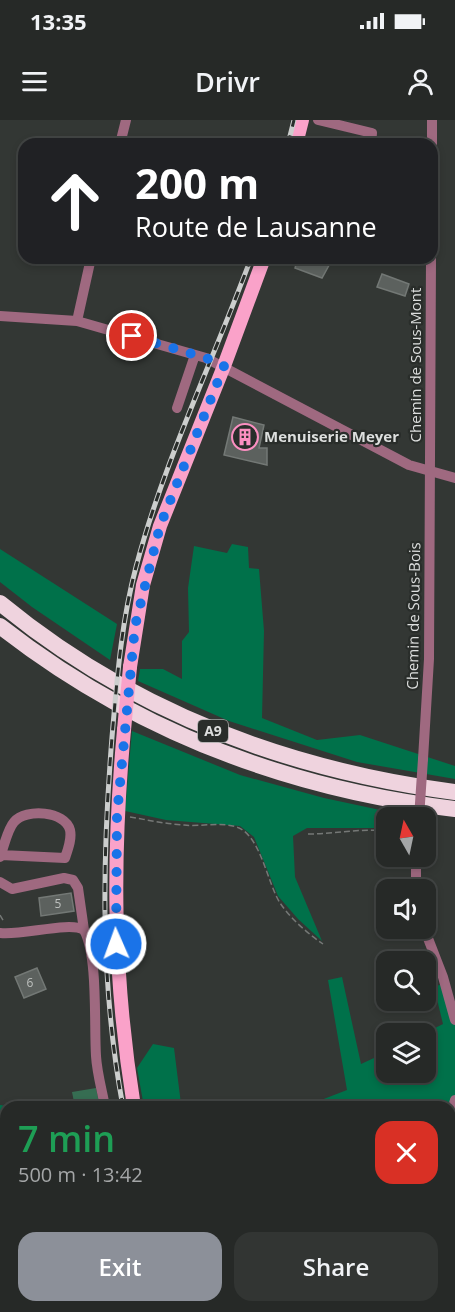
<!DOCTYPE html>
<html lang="en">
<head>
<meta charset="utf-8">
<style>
	body { margin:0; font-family:"Open Sans",sans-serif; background:#323533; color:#f1f3f6; height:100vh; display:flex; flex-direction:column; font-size:22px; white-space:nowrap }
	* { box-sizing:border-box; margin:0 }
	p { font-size:20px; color:#a4a6a7 }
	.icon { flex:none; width:33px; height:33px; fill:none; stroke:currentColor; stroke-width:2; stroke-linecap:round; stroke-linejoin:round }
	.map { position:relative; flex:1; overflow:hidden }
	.side { position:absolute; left:0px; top:981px; width:456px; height:212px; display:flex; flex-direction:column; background:#262927; border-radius:18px 18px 0 0; box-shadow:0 3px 9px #0003,0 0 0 2px #424544 }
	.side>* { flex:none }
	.hud { position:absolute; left:18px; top:18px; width:420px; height:126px; border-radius:18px; box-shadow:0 3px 9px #0003,0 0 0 2px #424544; background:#202124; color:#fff; overflow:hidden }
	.needle { width:39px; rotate:351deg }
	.fabs { position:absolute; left:376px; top:687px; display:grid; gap:12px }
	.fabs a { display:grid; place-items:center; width:60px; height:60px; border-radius:12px; background:#262927; box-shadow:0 3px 9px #0003,0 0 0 2px #424544; font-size:30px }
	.pin { position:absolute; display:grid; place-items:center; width:51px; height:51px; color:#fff; margin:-26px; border:3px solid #fff; border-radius:50%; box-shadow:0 2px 6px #0007 }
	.me { position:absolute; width:66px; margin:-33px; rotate:358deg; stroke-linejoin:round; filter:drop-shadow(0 0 4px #0008) }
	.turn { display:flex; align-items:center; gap:21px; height:126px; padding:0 18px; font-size:27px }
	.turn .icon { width:78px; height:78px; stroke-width:2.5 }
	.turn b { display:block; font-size:42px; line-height:51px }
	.round { display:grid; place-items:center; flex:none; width:63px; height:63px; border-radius:18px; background:#323533 }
	.summary { display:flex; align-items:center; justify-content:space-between; height:102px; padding:0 18px }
	h1 { font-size:36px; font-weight:600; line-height:45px; color:#1e9e55 }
	.cta { display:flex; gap:12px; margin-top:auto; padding:12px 18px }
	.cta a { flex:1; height:69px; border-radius:18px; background:#8c9099; color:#fff; font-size:24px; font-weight:600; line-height:69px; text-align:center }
	.cta a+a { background:#323533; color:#f1f3f6 }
	.status { display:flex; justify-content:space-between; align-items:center; height:42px; padding:0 30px; background:#262927; direction:ltr }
	.status svg { height:16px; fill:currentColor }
	header { display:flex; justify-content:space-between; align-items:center; height:78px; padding:0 18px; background:#262927; font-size:27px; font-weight:600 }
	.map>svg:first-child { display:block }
	.green { fill:#366d52 }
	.forest { fill:#00714a }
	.building { fill:#5c615e; stroke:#737875; stroke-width:1.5 }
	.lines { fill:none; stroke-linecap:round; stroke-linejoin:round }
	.path { stroke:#757876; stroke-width:1.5; stroke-dasharray:6 3; stroke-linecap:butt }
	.minor { stroke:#9f6980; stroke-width:10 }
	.major { stroke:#faa2c9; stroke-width:14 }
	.highway { stroke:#efd3de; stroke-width:16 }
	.rail-casing { stroke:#cccecd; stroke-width:5 }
	.rail { stroke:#292d2a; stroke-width:3; stroke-dasharray:9; stroke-linecap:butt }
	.minor-bridge { stroke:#9f6980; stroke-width:10 }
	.major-bridge { stroke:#faa2c9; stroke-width:14 }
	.route { stroke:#1a73e8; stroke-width:10; stroke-dasharray:0 18 }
	.labels { text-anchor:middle; stroke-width:4.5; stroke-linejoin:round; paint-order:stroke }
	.number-label { font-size:12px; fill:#bdc0be }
	.shield { fill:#292d2a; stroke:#a7aaa8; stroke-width:1.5 }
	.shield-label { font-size:14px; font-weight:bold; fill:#dddfde }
	.street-label { font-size:15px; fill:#dddfde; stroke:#292d2a }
	.poi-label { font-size:15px; font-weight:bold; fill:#dddfde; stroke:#292d2a; text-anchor:start }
</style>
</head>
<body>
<div class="status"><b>13:35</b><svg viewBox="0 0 49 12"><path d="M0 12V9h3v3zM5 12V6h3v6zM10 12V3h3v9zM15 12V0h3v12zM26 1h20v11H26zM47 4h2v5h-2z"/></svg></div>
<header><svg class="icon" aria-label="menu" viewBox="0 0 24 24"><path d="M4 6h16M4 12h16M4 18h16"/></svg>Drivr<svg class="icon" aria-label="person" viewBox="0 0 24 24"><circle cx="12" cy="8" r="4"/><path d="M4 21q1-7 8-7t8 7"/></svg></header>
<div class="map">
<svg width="455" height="1192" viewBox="0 0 455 1192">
	<rect width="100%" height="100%" fill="#333734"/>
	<!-- green -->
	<path class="green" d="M96,968L100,987H75L72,972Z"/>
	<!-- forest -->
	<path class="forest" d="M232,424L248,427L249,448L259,449L264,511L262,598L317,620L360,615L455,646V659L357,642L229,601L138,561L140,549H163L182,559V521L189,512L188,468L194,426L227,433Z
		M0,429L117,504L110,540L32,487L0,462Z
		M132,611L240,655L324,678L413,697L387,698V708H307L293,716L295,757L322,821L298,799L278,776L254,717L240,706L166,700L125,691Z
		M342,857L361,944L387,932V952H426L425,913L443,904L434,867L442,864L455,891V1062L450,1063V987H303L347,970L328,860Z
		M153,924L174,928L181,984L185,987H144L137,948Z
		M0,985L15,987H6V1092L0,1081Z
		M60,1187H122L126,1192H62Z"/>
	<!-- building -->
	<path class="building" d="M298,138H333L322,158L295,148Z
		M382,154L409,164L405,176L377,167Z
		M233,297L264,305L259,328H267V345L224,335Z
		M71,773L74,791L41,796L39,778Z
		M37,848L46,869L24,878L15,857Z"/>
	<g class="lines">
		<!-- path -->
		<path class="path" d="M130,697C148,700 166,704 184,705C201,707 223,701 239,708C261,718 267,762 280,783C291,799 307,813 323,824
			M426,710L427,705
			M308,714C335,714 361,708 387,711
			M0,795L4,802
			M0,1053L6,1062
			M84,1186L87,1192"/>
		<!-- minor -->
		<path class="minor" d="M318,0L372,13L371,24
			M120,24L126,0
			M432,24V0
			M0,196L77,201L206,238L409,345L455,358
			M77,201L91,138
			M177,288L195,235
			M423,639L429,539L431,138
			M416,736V770
			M0,737C4,727 7,710 14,702C26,688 65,691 70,710C72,719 68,729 65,738L1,735
			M0,762L12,769L64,758L73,760L78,768L84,810
			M424,808L443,857L455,900
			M0,813C21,816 70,801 84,810C98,835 94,904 96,936C97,953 102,970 105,987
			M450,996L455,980
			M0,1093L6,1104
			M51,1186L54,1192
			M168,1186L171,1192
			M416,1192V1186"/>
		<!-- major -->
		<path class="major" d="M296,24L302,0
			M130,547L143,465L160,406L224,246L264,138
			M124,610C112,740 113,857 134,987
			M188,1186L191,1192"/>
		<!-- highway -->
		<path class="highway" d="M0,483C131,591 288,650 455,672
			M0,506C133,610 288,669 455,689"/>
		<defs>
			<path id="rail" d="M288,24L294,0
				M123,987C100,864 102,742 112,617C117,560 121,503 136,447C164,341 213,241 251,138
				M179,1186L181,1192"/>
		</defs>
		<!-- rail casing -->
		<use href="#rail" class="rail-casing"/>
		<!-- rail -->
		<use href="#rail" class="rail"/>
		<!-- minor-bridge -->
		<path class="minor-bridge" d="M419,698L423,639"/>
		<!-- major-bridge -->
		<path class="major-bridge" d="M124,610L130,547"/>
	</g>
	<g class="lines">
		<!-- route -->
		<path class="route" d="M116,824L117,695L135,506L160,406L224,246L206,238L132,216"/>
	</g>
	<!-- icons -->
	<defs>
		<symbol id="building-ring" viewBox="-11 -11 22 22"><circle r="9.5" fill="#292d2a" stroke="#fc8fc1" stroke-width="1.5"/><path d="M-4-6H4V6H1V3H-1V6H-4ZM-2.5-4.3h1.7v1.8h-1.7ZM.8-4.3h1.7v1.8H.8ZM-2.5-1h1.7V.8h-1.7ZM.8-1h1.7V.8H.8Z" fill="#fc8fc1"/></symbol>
	</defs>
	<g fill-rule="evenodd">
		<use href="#building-ring" x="230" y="302" width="30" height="30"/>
	</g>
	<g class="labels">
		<!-- number labels -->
		<g class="number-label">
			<text x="58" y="788">5</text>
			<text x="30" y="867">6</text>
		</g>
		<!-- shield labels -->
		<rect class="shield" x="198" y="600" width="30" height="22" rx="4.5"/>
		<g class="shield-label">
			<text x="213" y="616">A9</text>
		</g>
		<!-- street labels -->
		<g class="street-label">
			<text transform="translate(416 245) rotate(-90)" y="5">Chemin de Sous-Mont</text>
			<text transform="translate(414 496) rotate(-89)" y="5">Chemin de Sous-Bois</text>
		</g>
		<!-- poi labels -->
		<g class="poi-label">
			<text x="264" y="322">Menuiserie Meyer</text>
		</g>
	</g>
</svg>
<div class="fabs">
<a><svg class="needle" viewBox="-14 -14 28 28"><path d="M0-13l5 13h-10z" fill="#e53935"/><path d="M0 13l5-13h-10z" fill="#a4a6a7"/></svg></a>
<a><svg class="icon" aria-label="sound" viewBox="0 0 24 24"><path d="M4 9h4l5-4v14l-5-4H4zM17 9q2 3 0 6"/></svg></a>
<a><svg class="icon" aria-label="search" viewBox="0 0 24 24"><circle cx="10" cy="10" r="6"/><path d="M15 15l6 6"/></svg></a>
<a><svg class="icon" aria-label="layers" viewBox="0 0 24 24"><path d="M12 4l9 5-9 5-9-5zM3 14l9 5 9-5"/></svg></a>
</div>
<div class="pin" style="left:132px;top:216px;background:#d93025"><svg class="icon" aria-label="arrive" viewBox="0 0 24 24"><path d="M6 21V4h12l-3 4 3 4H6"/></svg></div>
<svg class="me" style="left:116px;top:824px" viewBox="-20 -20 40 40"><circle r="17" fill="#1a73e8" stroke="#fff" stroke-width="3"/><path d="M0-11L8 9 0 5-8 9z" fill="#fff"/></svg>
<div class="hud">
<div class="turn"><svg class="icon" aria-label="ahead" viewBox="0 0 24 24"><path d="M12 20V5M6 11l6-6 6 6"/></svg><div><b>200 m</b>Route de Lausanne</div></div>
</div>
<section class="side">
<div class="summary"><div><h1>7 min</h1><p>500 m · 13:42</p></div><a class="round" style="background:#d93025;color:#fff"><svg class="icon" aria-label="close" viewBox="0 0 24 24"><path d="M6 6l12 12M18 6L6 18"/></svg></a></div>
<div class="cta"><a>Exit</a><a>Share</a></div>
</section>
</div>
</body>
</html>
